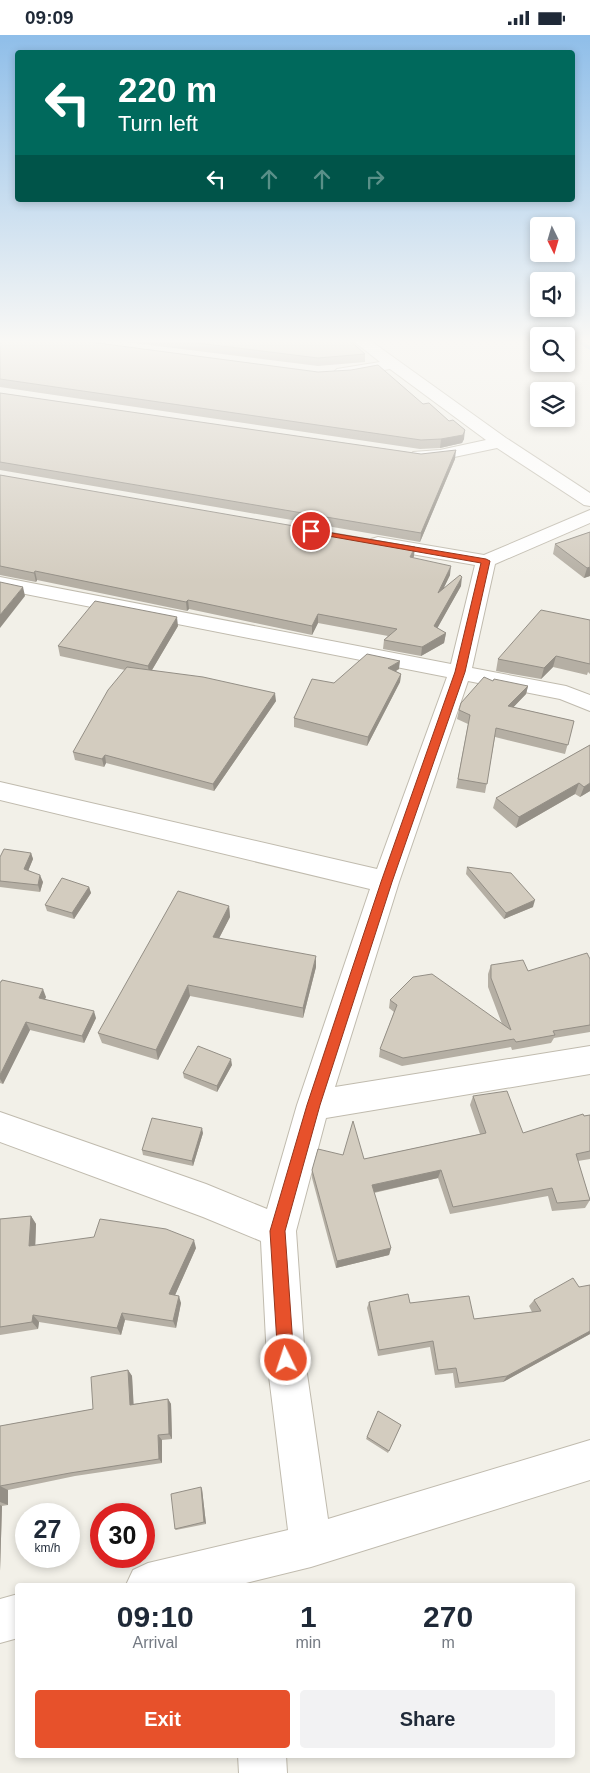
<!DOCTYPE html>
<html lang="en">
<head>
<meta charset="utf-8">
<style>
	body { margin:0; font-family:Helvetica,sans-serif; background:#f2f2f3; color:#1f2937; height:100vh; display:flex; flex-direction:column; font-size:19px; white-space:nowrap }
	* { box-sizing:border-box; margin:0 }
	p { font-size:16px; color:#747a83 }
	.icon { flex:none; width:28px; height:28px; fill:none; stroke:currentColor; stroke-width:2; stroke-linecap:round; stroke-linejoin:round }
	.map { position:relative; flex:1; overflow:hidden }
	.side { position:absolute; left:15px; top:1548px; width:560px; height:175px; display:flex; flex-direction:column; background:#fff; border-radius:5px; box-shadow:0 2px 8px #0003 }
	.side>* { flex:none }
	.banner { position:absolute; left:15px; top:15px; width:560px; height:152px; border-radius:5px; box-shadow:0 2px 8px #0003; background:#00695c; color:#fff; overflow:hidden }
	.needle { width:32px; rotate:175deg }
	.tools { position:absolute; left:530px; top:182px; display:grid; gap:10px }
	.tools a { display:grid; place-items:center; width:45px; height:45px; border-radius:5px; background:#fff; box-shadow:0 2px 8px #0003; font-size:25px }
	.speed { position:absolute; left:15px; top:1468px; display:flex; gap:10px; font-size:25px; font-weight:700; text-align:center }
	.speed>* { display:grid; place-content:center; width:65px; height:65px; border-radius:50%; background:#fff; box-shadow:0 2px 8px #0003; line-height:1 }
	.speed small { font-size:12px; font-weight:400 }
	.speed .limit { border:8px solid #d22; background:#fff; color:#111 }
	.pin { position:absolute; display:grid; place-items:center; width:42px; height:42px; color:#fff; margin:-21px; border:2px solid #fff; border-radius:50%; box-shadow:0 1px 5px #0007 }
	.me { position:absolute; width:55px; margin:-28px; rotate:356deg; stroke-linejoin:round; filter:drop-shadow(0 0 4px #0008) }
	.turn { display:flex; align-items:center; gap:18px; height:105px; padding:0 20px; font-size:22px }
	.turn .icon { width:65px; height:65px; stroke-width:2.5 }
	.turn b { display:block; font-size:35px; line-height:42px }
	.lanes { display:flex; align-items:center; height:48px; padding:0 20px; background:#0003; justify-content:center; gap:25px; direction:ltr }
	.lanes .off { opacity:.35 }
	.eta { display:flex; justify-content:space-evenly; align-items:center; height:85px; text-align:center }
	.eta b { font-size:30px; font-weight:600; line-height:35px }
	.primary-button { display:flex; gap:10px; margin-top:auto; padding:10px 20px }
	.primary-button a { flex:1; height:58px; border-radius:5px; background:#e7512b; color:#fff; font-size:20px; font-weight:600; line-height:58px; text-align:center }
	.primary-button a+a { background:#f2f2f3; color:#1f2937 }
	.status { display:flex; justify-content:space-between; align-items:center; height:35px; padding:0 25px; background:#fff; direction:ltr }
	.status svg { height:14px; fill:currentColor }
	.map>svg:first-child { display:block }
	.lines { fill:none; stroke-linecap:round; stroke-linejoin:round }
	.stream { fill:#aaccea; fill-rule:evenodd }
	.street-casing { stroke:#c0bbae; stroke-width:2 }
	.street { fill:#fff; fill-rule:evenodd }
	.wall { fill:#b5afa4 }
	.shaded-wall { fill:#948f86 }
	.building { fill:#d3ccbf; stroke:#948f86 }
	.route { fill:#e7512b; stroke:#96351c }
</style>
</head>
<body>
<div class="status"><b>09:09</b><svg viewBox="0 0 49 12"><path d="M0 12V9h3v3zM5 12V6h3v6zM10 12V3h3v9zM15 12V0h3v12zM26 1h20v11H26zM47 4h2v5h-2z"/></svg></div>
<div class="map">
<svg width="590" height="1738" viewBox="0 0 590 1738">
	<rect width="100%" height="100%" fill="#f2f0e8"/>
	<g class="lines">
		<!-- stream -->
		<path class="stream" d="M572,304H578L590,311V315Z"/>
		<defs>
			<path id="street" d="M351,304H368L506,403L590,458V471L584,470L497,413L440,425H413L410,421L413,417L440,415L486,405L390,334L342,342L337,340L334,337L337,334L380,327Z
				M590,475V488L495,529L472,633L566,651L590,660V676L560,664L468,646L399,847L335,1052L590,1011V1039L326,1083L296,1196L305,1325L328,1484L590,1405V1445L311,1532L238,1550H126L133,1535L148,1528L288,1495L267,1325L261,1206L203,1182L0,1107V1077L206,1149L267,1174L297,1070L370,854L0,765V747L377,834L447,642L0,554V542L451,629L475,530L371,512L368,508L371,504L378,502L484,520Z
				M18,1559V1603L0,1608V1564Z
				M238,1720H286L287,1738H239Z"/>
		</defs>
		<!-- street casing -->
		<use href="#street" class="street-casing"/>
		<!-- street -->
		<use href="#street" class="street"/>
	</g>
	<!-- wall -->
	<path class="wall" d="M0,304L464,404L462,408L440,413L420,414L0,352Z
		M101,304H342L365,319V327L318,331Z
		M0,358L455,424L420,507L0,435Z
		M0,440L414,521L413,523L450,540L443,554L461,551L437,593L446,598L444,608L421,621L383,614L384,605L388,601L318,588L312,600L189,574L187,576L37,545L36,547L0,540Z
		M590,497V541L584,543L553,519L555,509Z
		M590,585V639L588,637L587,640L553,632L541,644L496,636L498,624Z
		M178,591L152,635L276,666L214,756L106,728L104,732L75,725L73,717L125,635L60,621L58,611Z
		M399,634L396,636L401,639L400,647L367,711L294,692V683L334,648Z
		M493,646L528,651L526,659L513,672L574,686L565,719L495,702L485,758L456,753L468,689L457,684L459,675Z
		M590,710V756L580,762L575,759L516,793L493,773L496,763Z
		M31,818L33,824L28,836L43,847L40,857L0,852V822Z
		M467,832L533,872L504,884L466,839Z
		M89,852L91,858L74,884L47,876L45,870Z
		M229,871L230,882L219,903L316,932L303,983L190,961L158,1025L102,1008L98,998Z
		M590,924V997L554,1003L551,1008L512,1015L511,1012L402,1031L379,1022L380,1014L394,977L389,973L390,965L502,989L488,952V939L491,930L528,936Z
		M0,947L46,962L45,964L96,983L84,1008L30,995L3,1049L0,1048Z
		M232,1030L217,1057L184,1043L183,1038Z
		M473,1061L523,1098L584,1081L590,1080V1124L578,1126L590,1165L585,1173L552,1176L548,1161L450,1179L438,1143L374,1158L391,1213L389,1220L336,1233L312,1143V1135L364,1124L480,1099L470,1070Z
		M203,1098L193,1131L143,1120L142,1115Z
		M31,1181L36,1189L35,1210L196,1213L175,1260L181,1268L176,1293L125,1285L121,1300L39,1287L38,1294L0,1300V1184Z
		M590,1250V1299L503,1347L455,1353L453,1338L435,1340L430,1312L378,1321L367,1273L369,1267L410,1268L474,1284L532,1277L529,1271L534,1265Z
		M128,1335L132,1341L133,1369L168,1364L171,1369L172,1404L162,1405V1428L75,1441L8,1455V1470L2,1471L0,1536V1391L93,1374Z
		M378,1376L401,1390L388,1418L366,1404Z
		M201,1452L202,1454L206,1489L176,1495L175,1494Z"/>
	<!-- shaded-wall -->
	<path class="shaded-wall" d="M465,395L464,404L462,408L440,413L441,404Z
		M456,415L455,424L420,507L421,498Z
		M415,512L414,521L409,531L410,522Z
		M451,531L450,540L437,567L438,558Z
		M590,532V541L584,543L587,533Z
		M35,536L37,545L36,547L34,538Z
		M462,542L461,551L433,601L434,591Z
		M23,552L25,561L0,593V580Z
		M188,565L189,574L187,576L186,567Z
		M318,579V588L312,600V591Z
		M177,582L178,591L149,640L148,631Z
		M446,598L444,608L421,621L422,612Z
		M556,621L553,632L541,644L544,633Z
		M400,626L399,634L387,641L388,633Z
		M401,639L400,647L367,711L368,702Z
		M528,651L526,659L506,680L508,671Z
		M275,658L276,666L214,756L213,749Z
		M105,720L106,728L104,732L102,724Z
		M579,748L575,759L516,793L519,782Z
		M590,748V756L580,762L584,752Z
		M31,818L33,824L26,841L24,834Z
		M40,840L43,847L40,857L38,850Z
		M89,852L91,858L74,884L72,878Z
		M535,865L533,872L504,884L506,878Z
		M229,871L230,882L214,913L213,902Z
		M316,921V932L303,983V973Z
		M188,950L190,961L158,1025L156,1015Z
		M43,954L46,962L42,970L39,963Z
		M94,976L96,983L84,1008L82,1001Z
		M26,987L30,995L3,1049L0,1044V1040Z
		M231,1024L232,1030L217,1057V1051Z
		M202,1093L203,1098L193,1131L192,1126Z
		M441,1135L438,1143L371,1158L372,1150Z
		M31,1181L36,1189L35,1219L29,1211Z
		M194,1205L196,1213L172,1267L169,1259Z
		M391,1213L389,1220L336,1233L337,1226Z
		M179,1261L181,1268L176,1293L173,1286Z
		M122,1278L125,1285L121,1300L117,1293Z
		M33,1280L39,1287L38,1294L32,1287Z
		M590,1296V1299L503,1347L507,1341Z
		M128,1335L132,1341L134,1375L130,1370Z
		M168,1364L171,1369L172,1404L169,1399Z
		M158,1400L162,1405V1428L159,1424Z
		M0,1451L8,1455V1470L0,1467Z
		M201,1452L202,1454L206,1489L204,1487Z
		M0,1470L2,1471L0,1536Z"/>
	<!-- building -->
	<path class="building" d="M0,304H67L318,337L351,335L378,330L423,369L429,368L449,386L453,385L465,395L463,400L441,404L421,405L0,344Z
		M166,304H342L343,305L348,304L365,319L318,323Z
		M0,358L421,419L456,415L421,498L0,427Z
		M0,440L415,512L410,522L451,531L438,558L460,540L462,542L434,591L446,598L422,612L384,605L397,594L318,579L312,591L188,565L186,567L35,536L34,538L0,531Z
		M590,497V532L587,533L555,509Z
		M0,547L23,552L0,580Z
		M95,566L177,582L148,631L58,611Z
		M541,575L590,585V629L556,621L544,633L498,624Z
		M367,619L400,626L388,633L401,639L368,702L294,683L312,644L334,648Z
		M127,632L203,642L275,658L213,749L105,720L102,724L73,717L108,655Z
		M484,642L493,646L494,644L528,651L508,671L574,686L568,710L496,693L487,749L458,744L470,680L459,675L461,668Z
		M590,710V748L584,752L579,748L519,782L496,763Z
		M4,814L31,818L24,834L40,840L38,850L0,846V822Z
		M467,832L511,838L535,865L506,878Z
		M62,843L89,852L72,878L45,870Z
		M178,856L229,871L213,902L316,921L303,973L188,950L156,1015L98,998Z
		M587,918L590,924V990L553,996L555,1000L516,1007L514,1004L403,1023L380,1014L397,970L390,965L413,942L432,939L511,995L491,943V930L523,925L528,936Z
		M2,945L43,954L39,963L94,976L82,1001L26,987L0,1040V947H1Z
		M198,1011L231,1024L217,1051L183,1038Z
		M507,1056L523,1098L583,1079L584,1081L590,1080V1116L576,1119L590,1165L557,1168L552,1153L453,1172L441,1135L372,1150L391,1213L337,1226L312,1135L318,1114L343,1120L353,1086L364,1124L486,1098L473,1061Z
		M152,1083L202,1093L192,1126L142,1115Z
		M31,1181L29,1211L94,1202L100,1184L166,1194L194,1205L169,1259L179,1261L173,1286L122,1278L117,1293L33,1280L32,1287L0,1292V1184Z
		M573,1243L579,1252L590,1250V1296L507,1341L459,1348L456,1333L438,1335L433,1306L379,1315L369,1267L408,1259L410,1268L469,1261L474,1284L541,1276L534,1265Z
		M128,1335L130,1370L168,1364L169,1399L158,1400L159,1424L70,1438L0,1451V1467V1391L93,1374L91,1342Z
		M378,1376L401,1390L389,1416L367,1402Z
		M201,1452L204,1487L175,1494L171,1459Z"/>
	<!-- sky -->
	<linearGradient id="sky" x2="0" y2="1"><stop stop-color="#8fbee9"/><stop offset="0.56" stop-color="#f9f8f5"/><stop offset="1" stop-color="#f9f8f5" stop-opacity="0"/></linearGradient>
	<rect width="590" height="547" fill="url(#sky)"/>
	<!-- route -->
	<path class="route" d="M308,494L486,524L490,526L465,637L392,847L362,940L320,1070L285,1196L294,1325L291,1331L286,1333L280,1331L278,1325L270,1196L307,1070L350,940L381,847L455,637L481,528L311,498L307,496Z"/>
</svg>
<div class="tools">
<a><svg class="needle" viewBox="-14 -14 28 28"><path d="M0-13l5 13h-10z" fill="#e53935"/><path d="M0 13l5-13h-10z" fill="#747a83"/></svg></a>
<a><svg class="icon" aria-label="sound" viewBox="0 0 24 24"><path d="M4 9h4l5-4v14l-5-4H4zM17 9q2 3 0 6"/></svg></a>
<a><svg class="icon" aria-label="search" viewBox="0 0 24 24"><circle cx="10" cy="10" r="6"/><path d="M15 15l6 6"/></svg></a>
<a><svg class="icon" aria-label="layers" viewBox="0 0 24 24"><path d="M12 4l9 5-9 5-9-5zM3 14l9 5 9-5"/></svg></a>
</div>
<div class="speed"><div>27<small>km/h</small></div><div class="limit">30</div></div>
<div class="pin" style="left:311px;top:496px;background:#d93025"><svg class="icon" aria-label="arrive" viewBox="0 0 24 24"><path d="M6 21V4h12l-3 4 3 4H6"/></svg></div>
<svg class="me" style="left:286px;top:1325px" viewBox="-20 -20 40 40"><circle r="17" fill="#e7512b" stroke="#fff" stroke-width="3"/><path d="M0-11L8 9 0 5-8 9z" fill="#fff"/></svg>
<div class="banner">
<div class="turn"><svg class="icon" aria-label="left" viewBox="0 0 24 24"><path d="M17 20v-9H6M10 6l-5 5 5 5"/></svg><div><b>220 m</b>Turn left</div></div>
<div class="lanes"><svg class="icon" aria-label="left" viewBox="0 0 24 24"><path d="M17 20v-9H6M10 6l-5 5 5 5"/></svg><svg class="icon off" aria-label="ahead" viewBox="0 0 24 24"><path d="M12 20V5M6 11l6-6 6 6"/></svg><svg class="icon off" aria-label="ahead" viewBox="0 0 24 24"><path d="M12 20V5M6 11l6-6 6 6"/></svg><svg class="icon off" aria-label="right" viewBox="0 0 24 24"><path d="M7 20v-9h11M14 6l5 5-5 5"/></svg></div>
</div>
<section class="side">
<div class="eta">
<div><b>09:10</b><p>Arrival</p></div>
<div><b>1</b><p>min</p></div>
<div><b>270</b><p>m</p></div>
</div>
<div class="primary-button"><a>Exit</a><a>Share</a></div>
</section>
</div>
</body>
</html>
